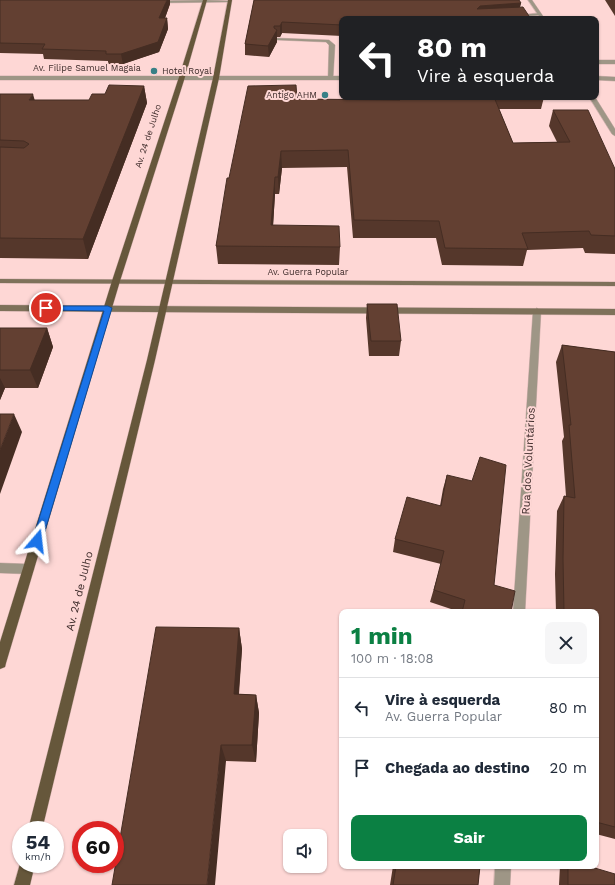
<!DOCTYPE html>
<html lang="pt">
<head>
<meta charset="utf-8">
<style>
	body { margin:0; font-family:"Work Sans",sans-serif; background:#f6f6f7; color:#1f2937; height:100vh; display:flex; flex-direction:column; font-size:15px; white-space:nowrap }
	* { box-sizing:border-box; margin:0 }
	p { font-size:13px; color:#747a83 }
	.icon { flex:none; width:22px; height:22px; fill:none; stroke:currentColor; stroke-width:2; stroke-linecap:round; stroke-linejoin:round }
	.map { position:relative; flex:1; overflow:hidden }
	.sheet { position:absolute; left:339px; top:609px; width:260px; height:260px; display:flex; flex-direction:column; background:#fff; border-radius:8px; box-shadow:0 1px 3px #0004 }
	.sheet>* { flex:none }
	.banner { position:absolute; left:339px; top:16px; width:260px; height:84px; border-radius:8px; box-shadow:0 1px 3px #0004; background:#202124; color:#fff; overflow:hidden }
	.fabs { position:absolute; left:283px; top:829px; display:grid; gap:8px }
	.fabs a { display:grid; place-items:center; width:44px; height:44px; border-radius:8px; background:#fff; box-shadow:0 1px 3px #0004; font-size:20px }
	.speed { position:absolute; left:12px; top:821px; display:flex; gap:8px; font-size:20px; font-weight:700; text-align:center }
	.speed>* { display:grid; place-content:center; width:52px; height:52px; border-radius:50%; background:#fff; box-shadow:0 1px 3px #0004; line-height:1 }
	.speed small { font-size:10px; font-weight:400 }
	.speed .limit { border:6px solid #d22; background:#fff; color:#111 }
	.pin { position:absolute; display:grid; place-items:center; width:34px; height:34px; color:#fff; margin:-17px; border:2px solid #fff; border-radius:50%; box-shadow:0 1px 4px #0007 }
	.me { position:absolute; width:44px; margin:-22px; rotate:17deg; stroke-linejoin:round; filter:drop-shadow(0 0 3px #0008) }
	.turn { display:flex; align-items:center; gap:14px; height:84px; padding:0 12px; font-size:18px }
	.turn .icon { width:52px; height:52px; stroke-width:2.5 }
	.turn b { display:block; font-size:28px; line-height:34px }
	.round { display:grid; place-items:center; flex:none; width:42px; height:42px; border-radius:8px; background:#f6f6f7 }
	.head { display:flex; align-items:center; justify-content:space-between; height:68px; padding:0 12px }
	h1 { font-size:24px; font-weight:700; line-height:30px; color:#0b8043 }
	.button { display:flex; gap:8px; margin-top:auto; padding:8px 12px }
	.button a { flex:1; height:46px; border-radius:8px; background:#0b8043; color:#fff; font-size:16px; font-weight:700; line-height:46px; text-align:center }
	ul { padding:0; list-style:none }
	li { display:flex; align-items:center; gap:12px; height:60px; padding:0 12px; border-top:1px solid #e0e1e3 }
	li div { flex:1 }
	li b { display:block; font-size:15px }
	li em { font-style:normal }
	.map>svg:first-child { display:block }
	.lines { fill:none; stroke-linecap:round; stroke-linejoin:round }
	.service-casing { stroke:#d7b5b3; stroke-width:1 }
	.minor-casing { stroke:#d7b5b3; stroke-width:1 }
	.secondary-casing { stroke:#d7b5b3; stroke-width:1 }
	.primary-casing { stroke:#d7b5b3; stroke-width:1 }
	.service { fill:#9e9686; fill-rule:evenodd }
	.minor { fill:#9e9686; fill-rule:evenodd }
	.secondary { fill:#7e715a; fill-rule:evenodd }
	.primary { fill:#66573b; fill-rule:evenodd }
	.wall { fill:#55372b }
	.shaded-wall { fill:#452d23 }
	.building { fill:#634032; stroke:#452d23 }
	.route { fill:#1a73e8; stroke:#114b97 }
	.poi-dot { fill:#388086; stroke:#fed7d5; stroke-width:1.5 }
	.labels { text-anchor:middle; stroke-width:4; stroke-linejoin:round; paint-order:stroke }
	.far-street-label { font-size:9px; fill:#3d2b2a; stroke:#fed7d5 }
	.far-poi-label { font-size:9px; fill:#3d2b2a; stroke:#fed7d5; text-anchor:start }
	.street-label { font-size:11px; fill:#3d2b2a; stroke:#fed7d5 }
</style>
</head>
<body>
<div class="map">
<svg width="615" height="885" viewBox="0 0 615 885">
	<rect width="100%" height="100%" fill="#fed7d5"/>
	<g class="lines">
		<defs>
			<path id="service" d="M540,13L542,15L514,17L512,16Z
				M275,38L329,40L335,45L333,79L328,78L329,45L326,42L277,40Z
				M596,60H615V64H596Z
				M0,563L28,564L32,565L34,569L32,573L28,574L0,573Z"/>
			<path id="minor" d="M205,0L232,1L230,2L156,3L154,2L156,1Z
				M528,0H532L545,19H541Z
				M0,76H342V80H0Z
				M596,76L615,77V81L596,80Z
				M589,97H595L615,129V136L612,134Z
				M537,308L541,311L525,612H513L533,311Z
				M495,866H511L510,885H494Z"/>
			<path id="secondary" d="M0,279L615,282V286L0,283Z
				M0,305L615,309V315L0,311Z"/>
			<path id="primary" d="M203,0H207L185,77L120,281L6,663L5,667L0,669V642L112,281L179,77Z
				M228,0H232L219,78L155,360L42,830H28L147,360L213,78Z
				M21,860V864H35L30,885H14Z"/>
		</defs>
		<!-- service casing -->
		<use href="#service" class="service-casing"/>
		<!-- minor casing -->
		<use href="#minor" class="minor-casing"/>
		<!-- secondary casing -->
		<use href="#secondary" class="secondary-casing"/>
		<!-- primary casing -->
		<use href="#primary" class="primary-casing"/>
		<!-- service -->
		<use href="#service" class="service"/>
		<!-- minor -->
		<use href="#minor" class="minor"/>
		<!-- secondary -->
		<use href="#secondary" class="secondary"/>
		<!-- primary -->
		<use href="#primary" class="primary"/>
	</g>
	<!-- wall -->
	<path class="wall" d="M0,0L170,4L165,18H167L168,29L159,52L123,64H108V61L44,59L43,54L0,53Z
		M254,0L521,3L520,7L342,19V36L282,33L280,37H277V42L269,57L245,55V44Z
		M605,0H615V16Z
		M144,86L147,103L88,259L0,258V94L35,100H89L105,94Z
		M397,97H544L541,109H499L513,143L557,142L549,126L553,110L615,169V254L585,253L583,248L527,250L523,266L442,265L436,238H353L347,167L282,168L279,194H275L273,225L340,247L339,265L218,264L216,246L229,178L297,99L397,100Z
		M367,304L401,341L399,356H369L366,318Z
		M0,328H47L53,347L38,388H5L0,400Z
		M562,345L615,352V839L596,834V612H556L555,574L557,511L564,496H566L562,441L564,437L556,362Z
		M447,475L494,585L511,612H460L430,602L441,564L393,552L395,539L440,506L443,489Z
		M239,628L242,649L239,694L256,695L259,713L256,762L226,761L112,885Z
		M393,866H480L478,885H390Z
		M560,866H568L615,885H559Z"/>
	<!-- shaded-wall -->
	<path class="shaded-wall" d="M167,0H170V4L161,29L159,18Z
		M521,3L518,13L477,9L480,6Z
		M167,18L168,29L159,52L123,64L121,54Z
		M282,22V33L280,37V26Z
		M277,30V42L269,57L268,46Z
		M144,86L147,103L88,259L83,239Z
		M33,94L38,112L29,100Z
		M281,151L282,168L279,194L278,177Z
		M275,177V194L272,243L271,225Z
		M47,328L53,347L38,388L30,370Z
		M0,378L5,388L0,400Z
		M14,414L22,432L0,494V450Z
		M239,628L242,649L237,713L234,694Z
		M256,695L259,713L256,762L252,745Z
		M221,745L226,761L215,885H207Z"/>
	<!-- building -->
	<path class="building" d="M0,0H167L159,18H167L158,42L121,54H106V51L42,49L45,44L0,43Z
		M254,0H519L521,3L480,6L477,9L523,7L531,19H342V25L282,22L280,26H274V28L277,30L268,46L245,44Z
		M109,85L144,86L83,239L0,238V147L24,148L29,144L24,141L0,140V94H33L29,100H89L92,94H105Z
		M296,85L297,99L400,100L398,97H494L513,143L570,142L553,110H588L615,169V236L591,235L589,231L522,233L528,249L445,248L439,221L354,220L348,150L281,151L278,177H275L271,225L339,226L340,247L216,246L227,178H229L248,86Z
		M367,304H397L401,341H371Z
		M0,328H47L30,370H0Z
		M562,345L615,352V827L596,822V612H564L563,559L564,496L575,498L569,425H571Z
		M0,414H14L0,450Z
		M480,457L506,465L494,585L515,591L511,612H462L465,600L434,590L444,551L395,539L407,497L441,506L447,475L472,481Z
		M156,627L239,628L234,694L256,695L252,745H221L207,885H112Z
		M396,866H480L478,885H393Z
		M568,866H588L615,874V885H568Z"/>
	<!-- route -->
	<path class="route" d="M46,306H108L112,308L42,541L41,544L37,546L33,544L32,541L104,311L44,310L43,308Z"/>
	<!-- markers -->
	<g class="poi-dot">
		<circle cx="154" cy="71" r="4"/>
		<circle cx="325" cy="95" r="4"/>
	</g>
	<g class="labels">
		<!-- far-street labels -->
		<g class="far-street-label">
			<text x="87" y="71">Av. Filipe Samuel Magaia</text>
			<text transform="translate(148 136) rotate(-72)" y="3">Av. 24 de Julho</text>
			<text x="308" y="275">Av. Guerra Popular</text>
		</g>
		<!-- far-poi labels -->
		<g class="far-poi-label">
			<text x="162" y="74">Hotel Royal</text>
			<text x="317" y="98" text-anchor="end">Antigo AHM</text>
		</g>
		<!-- street labels -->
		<g class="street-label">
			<text transform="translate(528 461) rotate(-87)" y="4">Rua dos Voluntários</text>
			<text transform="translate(79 591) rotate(-76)" y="4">Av. 24 de Julho</text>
		</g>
	</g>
</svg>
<div class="fabs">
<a><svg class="icon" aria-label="sound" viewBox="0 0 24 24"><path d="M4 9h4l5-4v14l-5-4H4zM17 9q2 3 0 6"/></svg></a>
</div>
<div class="speed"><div>54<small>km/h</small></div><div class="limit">60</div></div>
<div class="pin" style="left:46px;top:308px;background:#d93025"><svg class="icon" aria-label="arrive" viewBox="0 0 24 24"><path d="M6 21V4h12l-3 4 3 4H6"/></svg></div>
<svg class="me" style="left:37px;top:541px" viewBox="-20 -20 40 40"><path d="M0-17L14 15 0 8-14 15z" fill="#1a73e8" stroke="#fff" stroke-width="4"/></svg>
<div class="banner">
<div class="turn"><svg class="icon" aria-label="left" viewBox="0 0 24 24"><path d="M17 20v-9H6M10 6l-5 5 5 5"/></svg><div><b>80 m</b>Vire à esquerda</div></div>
</div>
<section class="sheet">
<div class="head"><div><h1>1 min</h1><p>100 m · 18:08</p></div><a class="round"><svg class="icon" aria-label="close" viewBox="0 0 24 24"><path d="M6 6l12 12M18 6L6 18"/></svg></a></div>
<ul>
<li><svg class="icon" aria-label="left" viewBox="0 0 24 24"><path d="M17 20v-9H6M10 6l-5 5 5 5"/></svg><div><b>Vire à esquerda</b><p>Av. Guerra Popular</p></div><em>80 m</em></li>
<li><svg class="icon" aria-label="arrive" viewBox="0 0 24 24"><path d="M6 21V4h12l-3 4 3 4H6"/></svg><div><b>Chegada ao destino</b></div><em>20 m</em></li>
</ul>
<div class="button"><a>Sair</a></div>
</section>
</div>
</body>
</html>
